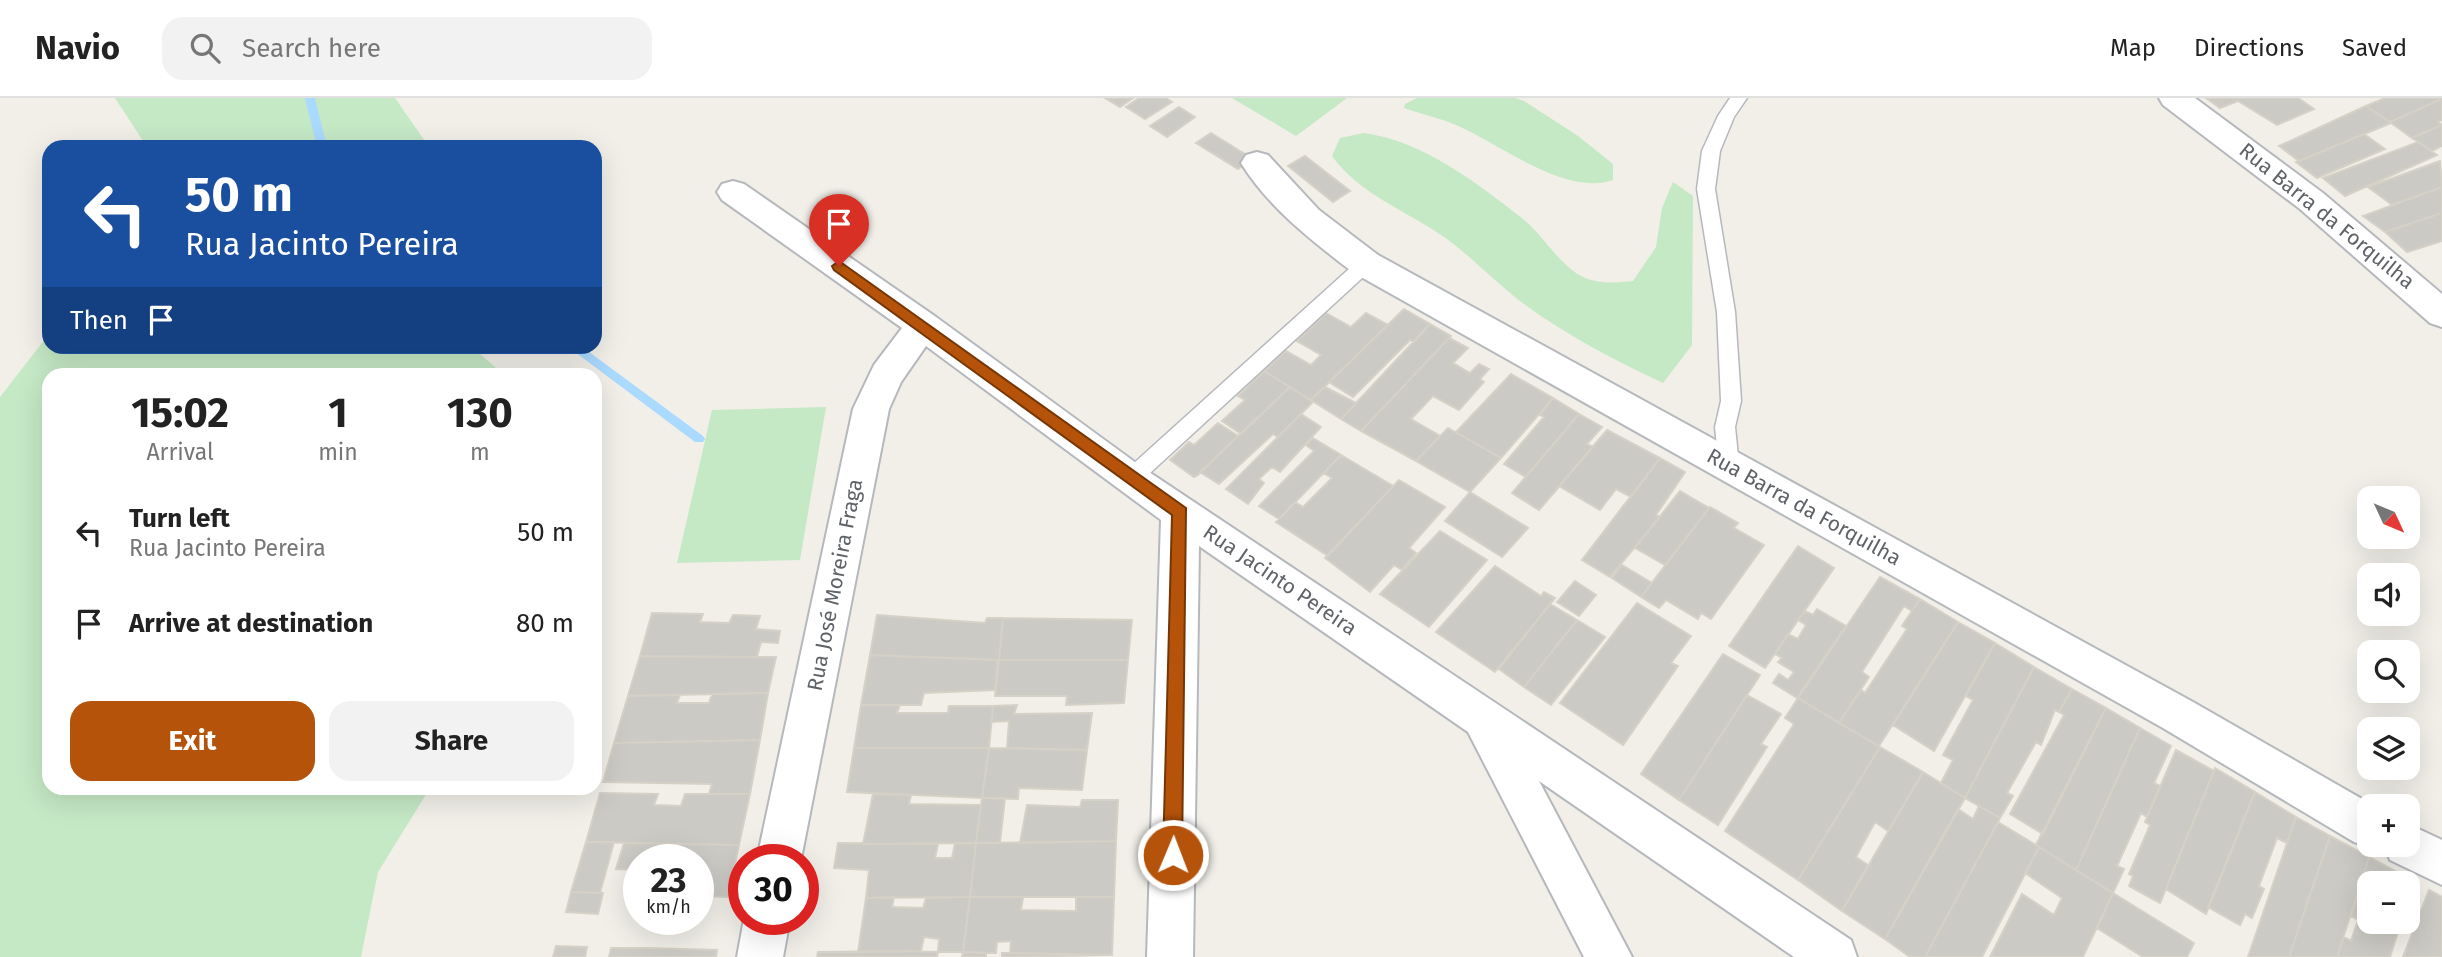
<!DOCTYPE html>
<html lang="en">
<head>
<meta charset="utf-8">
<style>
	body { margin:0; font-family:"Fira Sans",sans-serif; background:#f2f2f2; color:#222; height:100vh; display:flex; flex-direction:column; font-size:26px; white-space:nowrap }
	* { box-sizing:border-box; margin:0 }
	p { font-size:23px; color:#767676 }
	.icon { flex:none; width:38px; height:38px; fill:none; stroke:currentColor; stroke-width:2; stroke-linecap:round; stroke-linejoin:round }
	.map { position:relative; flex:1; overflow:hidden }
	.sheet { position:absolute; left:42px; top:270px; width:560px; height:427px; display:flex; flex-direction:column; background:#fff; border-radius:21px; box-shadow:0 7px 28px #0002 }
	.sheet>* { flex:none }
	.banner { position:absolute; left:42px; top:42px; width:560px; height:214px; border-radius:21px; box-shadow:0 7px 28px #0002; background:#1a4fa0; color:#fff; overflow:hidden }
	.needle { width:46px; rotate:134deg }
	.fabs { position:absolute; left:2357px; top:388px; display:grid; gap:14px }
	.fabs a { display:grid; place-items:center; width:63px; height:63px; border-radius:14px; background:#fff; box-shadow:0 7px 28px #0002; font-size:35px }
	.speed { position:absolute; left:623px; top:746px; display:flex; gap:14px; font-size:35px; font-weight:700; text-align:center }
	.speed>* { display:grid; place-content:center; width:91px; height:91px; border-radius:50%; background:#fff; box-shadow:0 7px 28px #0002; line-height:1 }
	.speed small { font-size:18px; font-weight:400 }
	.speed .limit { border:10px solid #d22; background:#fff; color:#111 }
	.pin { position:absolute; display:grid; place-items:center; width:60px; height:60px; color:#fff; margin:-72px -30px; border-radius:50% 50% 50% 0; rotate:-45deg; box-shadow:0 0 7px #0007 }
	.pin .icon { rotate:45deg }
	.me { position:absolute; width:77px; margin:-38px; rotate:1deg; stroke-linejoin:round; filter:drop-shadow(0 0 5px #0008) }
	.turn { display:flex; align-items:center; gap:24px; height:147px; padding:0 28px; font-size:32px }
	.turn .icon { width:91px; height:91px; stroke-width:2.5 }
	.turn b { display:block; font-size:49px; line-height:60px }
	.then { display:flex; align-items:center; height:66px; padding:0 28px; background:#0003; gap:14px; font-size:26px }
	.eta { display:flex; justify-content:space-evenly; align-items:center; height:119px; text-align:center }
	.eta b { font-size:42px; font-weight:700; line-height:49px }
	.cta { display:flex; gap:14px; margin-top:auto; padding:14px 28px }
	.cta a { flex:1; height:80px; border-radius:21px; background:#b45309; color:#fff; font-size:28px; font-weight:700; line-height:80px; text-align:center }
	.cta a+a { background:#f2f2f2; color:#222 }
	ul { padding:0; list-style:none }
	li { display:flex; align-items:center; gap:21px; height:91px; padding:0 28px }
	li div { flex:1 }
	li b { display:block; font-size:26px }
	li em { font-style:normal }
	header { display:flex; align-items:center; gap:42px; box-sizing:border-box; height:98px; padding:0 35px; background:#fff; border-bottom:2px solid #e0e0e0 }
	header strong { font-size:33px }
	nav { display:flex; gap:38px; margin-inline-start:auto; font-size:24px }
	.search { width:490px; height:63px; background:#f2f2f2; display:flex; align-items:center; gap:18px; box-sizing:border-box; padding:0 24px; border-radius:21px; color:#767676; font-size:26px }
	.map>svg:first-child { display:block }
	.green { fill:#c5e8c5 }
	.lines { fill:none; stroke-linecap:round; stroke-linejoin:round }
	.stream { fill:#aadaff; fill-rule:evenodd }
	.building { fill:#cccac5; stroke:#d6d1c6; stroke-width:2 }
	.service-casing { stroke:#b5b8bc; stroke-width:3 }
	.minor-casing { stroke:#b5b8bc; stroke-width:4 }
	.service { fill:#fff; fill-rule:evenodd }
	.minor { fill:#fff; fill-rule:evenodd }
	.route { fill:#b45309; stroke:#753606; stroke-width:2 }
	.labels { text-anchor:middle; stroke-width:5; stroke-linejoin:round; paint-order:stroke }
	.street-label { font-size:21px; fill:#5f6368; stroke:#fff }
</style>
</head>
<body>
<header>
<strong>Navio</strong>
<div class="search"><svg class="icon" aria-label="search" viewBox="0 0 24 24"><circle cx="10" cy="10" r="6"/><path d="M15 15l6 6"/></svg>Search here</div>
<nav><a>Map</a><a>Directions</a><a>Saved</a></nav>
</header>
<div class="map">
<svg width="2442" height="859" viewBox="0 0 2442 859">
	<rect width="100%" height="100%" fill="#f1efe8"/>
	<!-- green -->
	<path class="green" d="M115,0H395L429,49H147Z
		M1232,0H1347L1296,38Z
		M1417,0H1515L1524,3L1578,38L1613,66V82C1565,99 1499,45 1456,27C1440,20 1421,16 1404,10L1405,6Z
		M1364,35C1423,43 1477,85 1523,121C1542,137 1556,161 1576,175C1594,187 1614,185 1633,183L1656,149L1662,110L1673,84L1693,98L1692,247L1663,285C1616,263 1566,237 1524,206C1497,186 1474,161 1447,141C1408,113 1361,98 1332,58L1340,40Z
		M49,236V248L472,249L503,276H49V690H430L378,774L361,859H0V299Z
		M826,309L800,462L677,465L712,312Z"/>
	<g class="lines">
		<!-- stream -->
		<path class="stream" d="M305,0H315L327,49H317Z
			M567,248H581L703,338L705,341L703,344H695Z"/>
	</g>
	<!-- building -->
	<path class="building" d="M1105,0H1133L1120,9Z
		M1139,0H1166L1172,4L1145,21L1126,9Z
		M2206,0H2298L2314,11L2277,27L2238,3L2220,10Z
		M2385,0H2442V1L2390,24L2366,8Z
		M2442,1V22L2438,24L2442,27L2412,40L2390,24Z
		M2366,8L2391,25L2299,63L2279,48Z
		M1179,9L1195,19L1167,39L1150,28Z
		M2442,27V48L2432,53L2412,40Z
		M1211,35L1253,61L1238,71L1196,45Z
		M2364,36L2385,51L2317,80L2296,64Z
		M2418,44L2437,57L2345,98L2323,80Z
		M1305,58L1350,93L1333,104L1288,68Z
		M2440,63L2442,89L2392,107L2368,89Z
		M2442,89V115L2385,134L2363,118Z
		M2442,115V143L2407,154L2385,134Z
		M1404,211L1430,226L1414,244L1410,242L1353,299L1329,284Z
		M1326,215L1351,229L1366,215L1388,227L1311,302L1264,273L1286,253L1311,267L1321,257L1297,243Z
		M1430,226L1451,238L1361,333L1341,321Z
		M1449,240L1468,250L1453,265L1470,275L1479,266L1489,271L1480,281L1484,284L1459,312L1433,298L1411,321L1440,338L1416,363L1361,333Z
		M1264,273L1290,289L1241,336L1222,323L1245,302L1238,298Z
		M1511,276L1553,300L1501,360L1456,334Z
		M1290,289L1313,304L1278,339L1273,336L1219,386L1200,374Z
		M1325,289L1356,305L1341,321L1311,302Z
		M1553,300L1579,316L1526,379L1504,366L1544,319L1540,317Z
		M1301,316L1321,329L1280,374L1272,369L1259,381L1264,385L1248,406L1226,391Z
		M1579,316L1602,329L1587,346L1593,349L1539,412L1512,395Z
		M1218,325L1238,338L1198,377L1194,379L1170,362L1189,344L1194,347Z
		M1448,330L1501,360L1470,394L1416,363Z
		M1607,332L1660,360L1631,399L1616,391L1600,412L1559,388Z
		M1313,340L1341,357L1279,421L1259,408L1314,353L1306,347Z
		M1341,357L1393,388L1328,458L1276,424L1295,404L1303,409L1332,380L1324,375Z
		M1660,360L1685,374L1656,417L1660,419L1610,479L1582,462Z
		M1399,382L1445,409L1409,450L1416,455L1402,472L1394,467L1370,494L1325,460Z
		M1680,393L1709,410L1665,467L1635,450Z
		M1470,394L1528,430L1502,459L1445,423Z
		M1710,409L1738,425L1734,430L1764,447L1711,521L1701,515L1698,521L1666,502L1659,510L1641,499Z
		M1440,433L1487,462L1429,529L1380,496Z
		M1798,448L1834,470L1765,570L1729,548Z
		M1622,467L1652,485L1641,499L1612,480Z
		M1495,468L1541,498L1544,494L1555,500L1495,574L1436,534Z
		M1880,479L1920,501L1912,513L1904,508L1862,574L1869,579L1839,625L1798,600Z
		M1575,483L1596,497L1579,518L1557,504Z
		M1920,501L1958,524L1879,648L1839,625L1861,592L1865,595L1907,531L1902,528Z
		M1637,505L1691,538L1671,565L1678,568L1623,647L1560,605Z
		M1550,506L1577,522L1524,589L1499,571Z
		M1817,511L1846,528L1797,600L1773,585L1779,576L1788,582L1794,574L1778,564L1782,560L1775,556L1788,536L1798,541L1806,527L1798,522L1805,513L1813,517Z
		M652,515L703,516L700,524L729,525L733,517L760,518L756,531L780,533L778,545L761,544L757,559L640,558Z
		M877,517L985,525L987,520H1003L999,562L870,557Z
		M1003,520L1132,522L1128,562H999Z
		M1577,522L1605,539L1551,607L1524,589Z
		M1958,524L1995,545L1934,653L1893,627Z
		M1995,545L2034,569L1965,700L1941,685L1953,662L1943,657L1973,602L1966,598Z
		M1723,556L1760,577L1679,702L1641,676Z
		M870,557L998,562L995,592L924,595L921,607H861Z
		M640,558L757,559H776L768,595L628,598Z
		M999,562H1128L1124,605L1066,607L1067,598H995Z
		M2034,569L2072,591L2059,614L2055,612L2041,647L2036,644L2007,695L2013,698L2000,720L1965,700Z
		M2072,591L2106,610L2043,736L2010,716L2064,617L2059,614Z
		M768,595L760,642L614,645L628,598L680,597L677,605H709L712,596Z
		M1747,597L1781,616L1761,646L1767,649L1718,727L1679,702Z
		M1798,600L1880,649L1798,782L1725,733L1794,626L1785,620Z
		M861,607H900L897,615H948L949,608H993L989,650H854Z
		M1017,607L1014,616L1092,615L1087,652L1007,650L1009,623L991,624L993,608Z
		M2106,610L2140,630L2076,772L2036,747Z
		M2140,630L2171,648L2154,685L2160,688L2147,719L2141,715L2117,768L2124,771L2113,795L2076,772Z
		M760,642L750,696H709L712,686L603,684L614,645Z
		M1880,649L1923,674L1888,733L1875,724L1856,759L1868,767L1842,813L1798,782Z
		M854,650H989L982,700L847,694Z
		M989,650L1087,652L1082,692L1019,690L1018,701L982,700Z
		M2176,652L2214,673L2160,805L2129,788L2133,778L2129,776L2150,727L2145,724Z
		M2215,670L2255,694L2206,816L2166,791Z
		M1923,674L1965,700L1885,841L1842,813Z
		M2255,694L2296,719L2287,745L2277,740L2259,788L2264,791L2252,820L2245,816L2240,827L2208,809Z
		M600,695L658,696L654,707L681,708L685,696H750L739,747L586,744Z
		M873,696L911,697L909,706L981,707L976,745L863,746Z
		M982,700H1005L1000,745H976Z
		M1082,702H1118L1116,743L1020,745L1027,707L1080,709Z
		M1979,708L2000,720L1998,724L1925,859H1910L1885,841L1958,711L1973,721Z
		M2296,719L2330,738L2289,859H2248Z
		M1998,724L2039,749L1982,859H1925Z
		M2330,738L2369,759L2337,859H2289Z
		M1116,743L1114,799H970L976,745Z
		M586,744H614L600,795L571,794Z
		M624,745L739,747L728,799L698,798V761H639V797L629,796L636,772L616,771Z
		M838,745L938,746L935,760H952L955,745H976L970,799L866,800L869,772L834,770Z
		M2039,749L2113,795L2083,859H1990L2022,796L2054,817L2062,800L2025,775Z
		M2369,759L2415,784L2408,804V786H2370V824H2401L2390,859H2337L2344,839L2351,843L2358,822L2351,818L2358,796L2363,800L2366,792L2360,789Z
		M2429,792L2442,799V859H2403Z
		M571,794L603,795L598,816L566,814Z
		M2113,795L2194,845L2187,859H2143L2097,830Z
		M894,799L892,809L923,810L926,800L970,799L963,854H938L939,841L924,839L921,853L858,854L866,800Z
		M970,799H1023L1021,812L1076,813V799H1114L1112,857L1010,855L1011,843L997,844L996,855L963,854Z
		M556,848L587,849L585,859H553Z
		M611,850H647L717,852L716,859H609Z
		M818,854L913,853L938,854L937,859H817Z
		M963,854H969L986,855V859H962Z
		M1002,855H1010L1112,857L1002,859Z"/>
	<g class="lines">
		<defs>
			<path id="service" d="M1730,0H1747L1734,19L1720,53L1715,91L1735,214L1741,303L1735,329L1739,368L1736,374H1722L1719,368L1715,329L1721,303L1717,214L1697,91L1702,53L1718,18Z
				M1366,159L1375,166L1372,171L1137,387H1123L1120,381L1123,375L1360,161Z"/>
			<path id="minor" d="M2159,0H2195L2323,95L2442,196V229L2430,225L2300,111L2163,7Z
				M1257,54L1268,57L1319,112L1378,157L2193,604L2376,709H2370V747H2377L2370,750L2354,744L2163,630L1354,175C1313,144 1268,109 1241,65L1246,57Z
				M733,83L744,86L936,219L1143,370L1851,842L1857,859H1794L1539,683L1632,859H1584L1468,634L1199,448L1193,859H1147L1161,422L926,248L901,284L889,311L801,761H757L853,311L874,267L902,230L722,102L717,94L722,86Z
				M2408,726L2442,742V787L2390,762L2384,747H2408Z
				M744,821H790L783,859H737Z"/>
		</defs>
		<!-- service casing -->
		<use href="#service" class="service-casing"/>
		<!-- minor casing -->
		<use href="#minor" class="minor-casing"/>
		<!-- service -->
		<use href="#service" class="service"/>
		<!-- minor -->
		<use href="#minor" class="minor"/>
	</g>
	<!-- route -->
	<path class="route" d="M839,163L1186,410L1182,757L1179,763L1173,766L1166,763L1163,757L1172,417L834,172L832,168Z"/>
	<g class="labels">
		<!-- street labels -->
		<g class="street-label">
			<text transform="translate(2327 118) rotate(39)" y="7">Rua Barra da Forquilha</text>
			<text transform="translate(1804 409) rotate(29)" y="7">Rua Barra da Forquilha</text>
			<text transform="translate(1280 482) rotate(34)" y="7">Rua Jacinto Pereira</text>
			<text transform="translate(835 487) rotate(-79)" y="7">Rua José Moreira Fraga</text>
		</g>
	</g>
</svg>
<div class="fabs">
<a><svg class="needle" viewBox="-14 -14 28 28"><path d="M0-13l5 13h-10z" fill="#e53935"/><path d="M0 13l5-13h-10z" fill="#767676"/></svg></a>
<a><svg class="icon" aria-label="sound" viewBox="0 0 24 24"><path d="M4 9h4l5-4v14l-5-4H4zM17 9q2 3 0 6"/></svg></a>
<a><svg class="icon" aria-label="search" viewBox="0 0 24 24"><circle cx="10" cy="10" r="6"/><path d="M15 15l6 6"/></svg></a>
<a><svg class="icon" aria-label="layers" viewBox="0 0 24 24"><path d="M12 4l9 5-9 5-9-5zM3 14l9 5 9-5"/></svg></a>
<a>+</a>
<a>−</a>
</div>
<div class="speed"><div>23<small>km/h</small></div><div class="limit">30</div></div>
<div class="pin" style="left:839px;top:168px;background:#d93025"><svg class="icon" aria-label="arrive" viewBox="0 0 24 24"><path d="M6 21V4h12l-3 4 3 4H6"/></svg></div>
<svg class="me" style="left:1173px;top:757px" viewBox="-20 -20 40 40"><circle r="17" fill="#b45309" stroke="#fff" stroke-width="3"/><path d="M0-11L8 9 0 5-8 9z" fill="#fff"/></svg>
<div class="banner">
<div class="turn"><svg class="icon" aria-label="left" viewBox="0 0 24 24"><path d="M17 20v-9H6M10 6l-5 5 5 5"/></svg><div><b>50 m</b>Rua Jacinto Pereira</div></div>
<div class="then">Then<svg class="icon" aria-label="arrive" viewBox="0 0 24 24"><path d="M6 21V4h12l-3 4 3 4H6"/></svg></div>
</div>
<section class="sheet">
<div class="eta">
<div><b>15:02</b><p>Arrival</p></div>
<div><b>1</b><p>min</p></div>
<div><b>130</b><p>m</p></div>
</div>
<ul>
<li><svg class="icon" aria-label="left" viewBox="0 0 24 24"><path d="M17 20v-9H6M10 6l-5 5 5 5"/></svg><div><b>Turn left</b><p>Rua Jacinto Pereira</p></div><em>50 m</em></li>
<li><svg class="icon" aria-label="arrive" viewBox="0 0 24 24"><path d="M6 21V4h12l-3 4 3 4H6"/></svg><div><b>Arrive at destination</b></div><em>80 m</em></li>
</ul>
<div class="cta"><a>Exit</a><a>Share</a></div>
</section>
</div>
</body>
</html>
